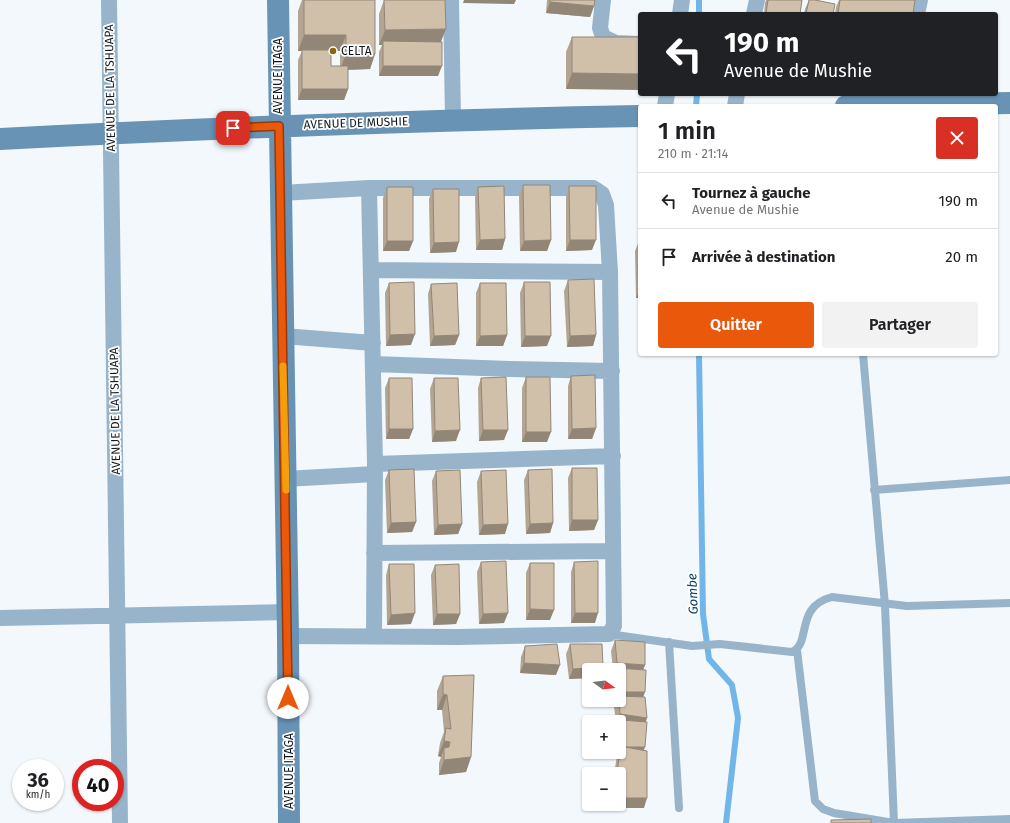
<!DOCTYPE html>
<html lang="fr">
<head>
<meta charset="utf-8">
<style>
	body { margin:0; font-family:"Fira Sans",sans-serif; background:#f2f2f2; color:#202124; height:100vh; display:flex; flex-direction:column; font-size:15px; white-space:nowrap }
	* { box-sizing:border-box; margin:0 }
	p { font-size:13px; color:#757577 }
	.icon { flex:none; width:22px; height:22px; fill:none; stroke:currentColor; stroke-width:2; stroke-linecap:round; stroke-linejoin:round }
	.map { position:relative; flex:1; overflow:hidden }
	.details { position:absolute; left:638px; top:104px; width:360px; height:252px; display:flex; flex-direction:column; background:#fff; border-radius:4px; box-shadow:0 1px 3px #0004 }
	.details>* { flex:none }
	.top-card { position:absolute; left:638px; top:12px; width:360px; height:84px; border-radius:4px; box-shadow:0 1px 3px #0004; background:#202124; color:#fff; overflow:hidden }
	.needle { width:26px; rotate:105deg }
	.buttons { position:absolute; left:582px; top:663px; display:grid; gap:8px }
	.buttons a { display:grid; place-items:center; width:44px; height:44px; border-radius:4px; background:#fff; box-shadow:0 1px 3px #0004; font-size:20px }
	.speed { position:absolute; left:12px; top:759px; display:flex; gap:8px; font-size:20px; font-weight:700; text-align:center }
	.speed>* { display:grid; place-content:center; width:52px; height:52px; border-radius:50%; background:#fff; box-shadow:0 1px 3px #0004; line-height:1 }
	.speed small { font-size:10px; font-weight:400 }
	.speed .limit { border:6px solid #d22; background:#fff; color:#111 }
	.pin { position:absolute; display:grid; place-items:center; width:34px; height:34px; color:#fff; margin:-17px; border-radius:8px; box-shadow:0 2px 6px #0006 }
	.me { position:absolute; width:44px; margin:-22px; rotate:0deg; stroke-linejoin:round; filter:drop-shadow(0 0 3px #0008) }
	.turn { display:flex; align-items:center; gap:14px; height:84px; padding:0 20px; font-size:18px }
	.turn .icon { width:52px; height:52px; stroke-width:2.5 }
	.turn b { display:block; font-size:28px; line-height:34px }
	.round { display:grid; place-items:center; flex:none; width:42px; height:42px; border-radius:4px; background:#f2f2f2 }
	.overview { display:flex; align-items:center; justify-content:space-between; height:68px; padding:0 20px }
	h1 { font-size:24px; font-weight:600; line-height:30px }
	.primary-button { display:flex; gap:8px; margin-top:auto; padding:8px 20px }
	.primary-button a { flex:1; height:46px; border-radius:4px; background:#ea580c; color:#fff; font-size:16px; font-weight:600; line-height:46px; text-align:center }
	.primary-button a+a { background:#f2f2f2; color:#202124 }
	ul { padding:0; list-style:none }
	li { display:flex; align-items:center; gap:12px; height:56px; padding:0 20px; border-top:1px solid #e0e0e0 }
	li div { flex:1 }
	li b { display:block; font-size:15px }
	li em { font-style:normal }
	.map>svg:first-child { display:block }
	.lines { fill:none; stroke-linecap:round; stroke-linejoin:round }
	.stream { stroke:#72b6e9; stroke-width:6 }
	.lane { stroke:#98b4cb; stroke-width:8 }
	.street { stroke:#98b4cb; stroke-width:16 }
	.secondary { stroke:#6893b5; stroke-width:22 }
	.wall { fill:#b3a592; fill-rule:evenodd }
	.shaded-wall { fill:#928677 }
	.building { fill:#d0c0aa; stroke:#928677 }
	.route-casing { stroke:#983908; stroke-width:10 }
	.route { stroke:#ea580c; stroke-width:7 }
	.slow { stroke:#f59e0b; stroke-width:7 }
	.poi-dot { fill:#91640f; stroke:#fff; stroke-width:1.5 }
	.labels { text-anchor:middle; stroke-width:3.5; stroke-linejoin:round; paint-order:stroke }
	.poi-label { font-size:12px; fill:#10191f; stroke:#fff; text-anchor:start }
	.street-label { font-size:12px; fill:#10191f; stroke:#fff }
	.water-label { font-size:13px; font-style:italic; fill:#083f60; stroke:#fff }
</style>
</head>
<body>
<div class="map">
<svg width="1010" height="823" viewBox="0 0 1010 823">
	<rect width="100%" height="100%" fill="#f3f8fc"/>
	<g class="lines">
		<!-- stream -->
		<path class="stream" d="M699,14V0
			M696,106L697,94
			M699,354L703,614L709,659L732,685L738,718L726,823"/>
		<!-- lane -->
		<path class="lane" d="M863,354L885,605L894,823
			M874,490L1010,480
			M609,634L692,646L720,644L792,652C812,643 794,607 832,597L907,606L1010,603
			M669,642L679,808
			M797,650L815,801L823,809L834,813L894,823L1010,819"/>
		<!-- street -->
		<path class="street" d="M109,0L120,823
			M451,0L453,120
			M603,0L600,28L603,37L616,43L640,44
			M680,14L682,0
			M754,14L757,0
			M917,14L920,0
			M665,106L667,94
			M735,106L737,94
			M369,188L375,464L374,635
			M281,193L369,188H593L602,194L606,205L610,272L614,626L609,634L458,637L288,636
			M371,270L610,272
			M283,336L373,343
			M374,364L510,369L612,371
			M375,464L613,456
			M285,479L375,474
			M374,553L613,551
			M0,618L288,612"/>
		<!-- secondary -->
		<path class="secondary" d="M278,0L288,636L289,823
			M846,106L1010,103
			M0,139C213,128 426,120 640,116"/>
	</g>
	<!-- wall -->
	<path class="wall" d="M302,0H375V54L370,69L348,70V89L344,100H298V60L302,51H298V11ZM331,51H340V66H331Z
		M384,0H445L441,42L438,76H379V52L382,45H379V14Z
		M547,0H595L594,6L590,17L546,13Z
		M766,0H802L800,14H764L765,3Z
		M809,0L833,14H804L805,9Z
		M839,0H915L913,14H835L836,7Z
		M572,37H640L566,89V52Z
		M523,185L551,240L547,251H520L519,196Z
		M569,186L592,250L566,251V197Z
		M387,187L413,241L409,251H383V198Z
		M478,187L505,239L502,250H476L475,197Z
		M433,189L456,252L430,253L429,199Z
		M639,241H640V298H636L635,251Z
		M568,280L596,335L593,346L567,347L564,291Z
		M524,282L547,346L521,347L520,293Z
		M389,283L411,345L386,346L385,293Z
		M480,283L507,335L503,346H476V293Z
		M431,284L459,335L455,345L430,346L428,294Z
		M571,376L596,428L592,439H568V386Z
		M526,377L547,442H522V388Z
		M389,378L413,429L409,439H386L385,388Z
		M434,378L456,441L432,442L430,389Z
		M481,378L504,440L479,441L478,388Z
		M572,468L598,520L594,530L569,531L568,478Z
		M389,470L416,522L412,532L387,533L385,480Z
		M528,470L553,523L550,533L526,534L524,480Z
		M436,471L462,524L458,534L434,535L432,481Z
		M481,471L505,534L479,535L477,482Z
		M481,562L504,623L479,624L477,572Z
		M574,562L595,623H571V572Z
		M530,563L550,620H526V573Z
		M389,564L411,624L387,625L386,575Z
		M435,565L460,614L456,624L433,625L431,575Z
		M615,640L645,665L643,670V697L646,722L644,750V808H614V804H619V774H614L617,756H613L614,752H619V728L620,725L619,722H616L614,707L616,702H612V700H619V670H613L611,651Z
		M570,644L603,667L602,670H589V678L569,679L566,654Z
		M525,646L556,675L520,673L521,657Z
		M443,676L471,757L466,772L439,775V763L441,757L438,756L440,743L444,732L442,710H437V691Z"/>
	<!-- shaded-wall -->
	<path class="shaded-wall" d="M464,0H516L514,4L463,3Z
		M550,2L594,6L590,17L546,13Z
		M446,29L440,44L383,41L382,45H379L385,30Z
		M304,35H346L340,51H298Z
		M346,54H375L370,69L340,70Z
		M383,66H442L438,76H379Z
		M572,73L640,74V90L566,89Z
		M302,89H348L344,100H298Z
		M505,239L502,250H476L480,240Z
		M551,240L547,251H520L524,241Z
		M570,240H596L592,250L566,251Z
		M387,241H413L409,251H383Z
		M459,242L456,252L430,253L434,243Z
		M640,288V298H636Z
		M415,334L411,345L386,346L390,335Z
		M459,335L455,345L430,346L434,336Z
		M507,335L503,346H476L480,336Z
		M596,335L593,346L567,347L570,336Z
		M525,336H551L547,346L521,347Z
		M596,428L592,439H568L572,429Z
		M389,429H413L409,439H386Z
		M460,430L456,441L432,442L435,431Z
		M483,430H508L504,440L479,441Z
		M526,432H551L547,442H522Z
		M572,520H598L594,530L569,531Z
		M416,522L412,532L387,533L391,523Z
		M553,523L550,533L526,534L530,524Z
		M462,524L458,534L434,535L438,525Z
		M508,524L505,534L479,535L483,525Z
		M530,609L554,610L550,620H526Z
		M415,613L411,624L387,625L391,615Z
		M508,613L504,623L479,624L483,614Z
		M575,613H598L595,623H571Z
		M437,614H460L456,624L433,625Z
		M524,663L560,665L556,675L520,673Z
		M617,663L645,665L641,675L617,668L616,670H614Z
		M603,667L602,670H589V678L569,679L573,669Z
		M619,692H645L641,703L619,700Z
		M443,694L447,695L442,710H437Z
		M612,700H617L616,702H612Z
		M620,714L647,718L644,728L622,720L620,725H619V722H617Z
		M444,741L450,742L445,757L444,748L441,757L438,756Z
		M625,747H645L641,758Z
		M615,752H619L617,756H613Z
		M471,757L466,772L439,775L444,760Z
		M619,798H647L644,808H614L616,804H619Z"/>
	<!-- building -->
	<path class="building" d="M304,0H375V54H346V35H304Z
		M384,0H445L446,29L385,30Z
		M550,0H595L594,6L550,2Z
		M768,0H802L800,14H766Z
		M809,0H815L835,4L833,14H806Z
		M840,0H915L913,14H838Z
		M572,37H640V74L572,73Z
		M383,41L442,42V66H383Z
		M302,50H331V66H348V89H302Z
		M523,185H550L551,240L524,241Z
		M504,186L505,239L480,240L478,187Z
		M569,186H596V240H570Z
		M387,187H413V241H387Z
		M433,189H459V242L434,243Z
		M639,241H640V283Z
		M594,279L596,335L570,336L568,280Z
		M414,282L415,334L390,335L389,283Z
		M524,282H550L551,336H525Z
		M457,283L459,335L434,336L431,284Z
		M480,283H506L507,335L480,336Z
		M595,375L596,428L572,429L571,376Z
		M506,377L508,430H483L481,378Z
		M526,377H550L551,432H526Z
		M389,378H412L413,429H389Z
		M434,378H458L460,430L435,431Z
		M572,468H597L598,520H572Z
		M414,469L416,522L391,523L389,470Z
		M552,469L553,523L530,524L528,470Z
		M460,470L462,524L438,525L436,471Z
		M506,470L508,524L483,525L481,471Z
		M506,561L508,613L483,614L481,562Z
		M598,561V613H575L574,562Z
		M530,563H554V610L530,609Z
		M389,564H414L415,613L391,615Z
		M459,564L460,614H437L435,565Z
		M615,640L645,642V665L617,663Z
		M557,644L560,665L524,663L525,646Z
		M570,644H602L603,667L573,669Z
		M617,668L646,670L645,692H619V670H617Z
		M474,675L471,757L444,760V748L449,747L450,742L444,741L446,728L451,729L447,695L443,694V676Z
		M619,696L645,697L647,718L620,714L619,700Z
		M622,720L647,722L645,747H625L647,751V798H619V774H617V772L621,746H619V736Z
		M871,819V823H831V820Z"/>
	<g class="lines">
		<defs>
			<path id="route" d="M233,128L279,126L288,698"/>
		</defs>
		<!-- route casing -->
		<use href="#route" class="route-casing"/>
		<!-- route -->
		<use href="#route" class="route"/>
		<!-- slow -->
		<path class="slow" d="M283,366L286,490"/>
	</g>
	<!-- markers -->
	<circle class="poi-dot" cx="333" cy="51" r="4"/>
	<g class="labels">
		<!-- poi labels -->
		<g class="poi-label">
			<text x="341" y="55">CELTA</text>
		</g>
		<!-- street labels -->
		<g class="street-label">
			<text transform="translate(278 76) rotate(-90)" y="4">AVENUE ITAGA</text>
			<text transform="translate(110 88) rotate(-91)" y="4">AVENUE DE LA TSHUAPA</text>
			<text transform="translate(356 123) rotate(-2)" y="4">AVENUE DE MUSHIE</text>
			<text transform="translate(115 411) rotate(-91)" y="4">AVENUE DE LA TSHUAPA</text>
			<text transform="translate(289 771) rotate(-90)" y="4">AVENUE ITAGA</text>
		</g>
		<!-- water labels -->
		<g class="water-label">
			<text transform="translate(692 594) rotate(-92)" y="5">Gombe</text>
		</g>
	</g>
</svg>
<div class="buttons">
<a><svg class="needle" viewBox="-14 -14 28 28"><path d="M0-13l5 13h-10z" fill="#e53935"/><path d="M0 13l5-13h-10z" fill="#757577"/></svg></a>
<a>+</a>
<a>−</a>
</div>
<div class="speed"><div>36<small>km/h</small></div><div class="limit">40</div></div>
<div class="pin" style="left:233px;top:128px;background:#d93025"><svg class="icon" aria-label="arrive" viewBox="0 0 24 24"><path d="M6 21V4h12l-3 4 3 4H6"/></svg></div>
<svg class="me" style="left:288px;top:698px" viewBox="-20 -20 40 40"><circle r="19" fill="#fff"/><path d="M0-13L10 11 0 6-10 11z" fill="#ea580c"/></svg>
<div class="top-card">
<div class="turn"><svg class="icon" aria-label="left" viewBox="0 0 24 24"><path d="M17 20v-9H6M10 6l-5 5 5 5"/></svg><div><b>190 m</b>Avenue de Mushie</div></div>
</div>
<section class="details">
<div class="overview"><div><h1>1 min</h1><p>210 m · 21:14</p></div><a class="round" style="background:#d93025;color:#fff"><svg class="icon" aria-label="close" viewBox="0 0 24 24"><path d="M6 6l12 12M18 6L6 18"/></svg></a></div>
<ul>
<li><svg class="icon" aria-label="left" viewBox="0 0 24 24"><path d="M17 20v-9H6M10 6l-5 5 5 5"/></svg><div><b>Tournez à gauche</b><p>Avenue de Mushie</p></div><em>190 m</em></li>
<li><svg class="icon" aria-label="arrive" viewBox="0 0 24 24"><path d="M6 21V4h12l-3 4 3 4H6"/></svg><div><b>Arrivée à destination</b></div><em>20 m</em></li>
</ul>
<div class="primary-button"><a>Quitter</a><a>Partager</a></div>
</section>
</div>
</body>
</html>
